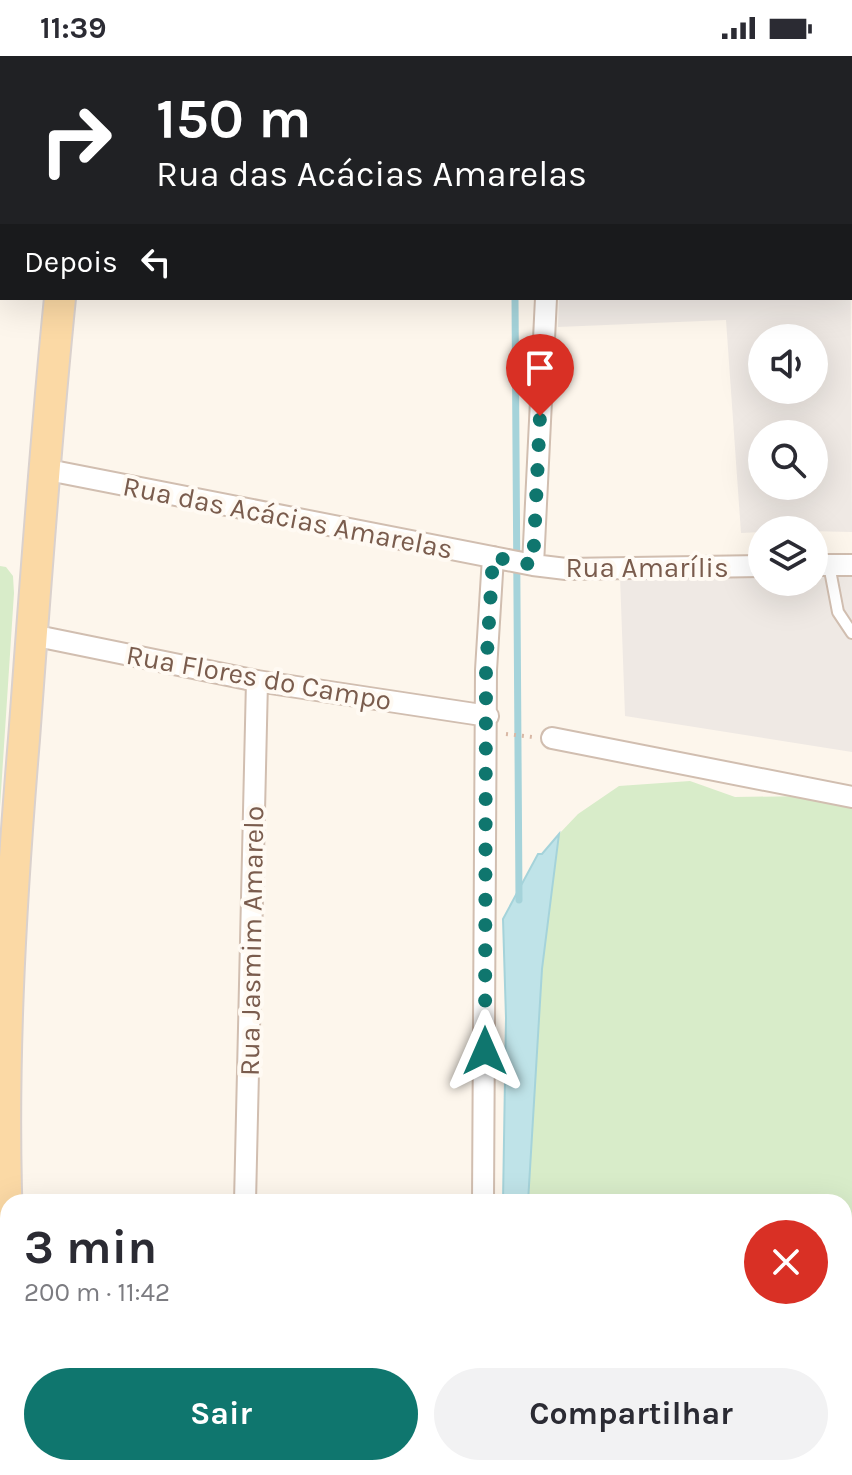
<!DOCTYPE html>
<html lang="pt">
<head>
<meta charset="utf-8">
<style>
	body { margin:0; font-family:Karla,sans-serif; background:#f2f2f3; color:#2b2b33; height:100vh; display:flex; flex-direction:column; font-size:30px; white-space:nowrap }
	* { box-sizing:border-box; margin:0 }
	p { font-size:26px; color:#7c7c81 }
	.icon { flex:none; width:44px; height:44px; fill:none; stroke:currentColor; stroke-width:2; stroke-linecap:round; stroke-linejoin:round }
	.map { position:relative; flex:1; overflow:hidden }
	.drawer { position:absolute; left:0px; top:1138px; width:852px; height:282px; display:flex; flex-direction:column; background:#fff; border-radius:24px 24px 0 0; box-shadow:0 8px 32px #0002 }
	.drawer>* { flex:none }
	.banner { position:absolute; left:0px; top:0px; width:852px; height:244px; box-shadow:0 8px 32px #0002; background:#202124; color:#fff; overflow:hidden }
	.fabs { position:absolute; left:748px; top:268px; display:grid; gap:16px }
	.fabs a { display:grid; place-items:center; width:80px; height:80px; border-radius:50%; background:#fff; box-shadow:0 8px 32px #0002; font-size:40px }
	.pin { position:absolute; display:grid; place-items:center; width:68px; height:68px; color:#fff; margin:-82px -34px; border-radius:50% 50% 50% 0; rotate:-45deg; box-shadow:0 0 8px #0007 }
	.pin .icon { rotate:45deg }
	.me { position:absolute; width:88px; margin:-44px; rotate:0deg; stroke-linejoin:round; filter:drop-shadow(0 0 6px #0008) }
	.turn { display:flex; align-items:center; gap:28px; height:168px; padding:0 24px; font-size:36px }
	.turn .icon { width:104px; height:104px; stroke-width:2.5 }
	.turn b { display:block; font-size:56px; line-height:68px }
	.then { display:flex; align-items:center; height:76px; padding:0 24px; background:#0003; gap:16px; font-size:30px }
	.round { display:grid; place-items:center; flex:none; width:84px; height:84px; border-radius:42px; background:#f2f2f3 }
	.headline { display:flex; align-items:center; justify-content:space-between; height:136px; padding:0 24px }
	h1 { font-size:48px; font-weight:700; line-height:60px }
	.cta { display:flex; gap:16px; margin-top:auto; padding:16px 24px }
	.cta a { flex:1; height:92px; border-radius:48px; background:#0f766e; color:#fff; font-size:32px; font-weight:700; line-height:92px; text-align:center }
	.cta a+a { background:#f2f2f3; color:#2b2b33 }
	.status { display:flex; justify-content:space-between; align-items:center; height:56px; padding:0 40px; background:#fff; direction:ltr }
	.status svg { height:22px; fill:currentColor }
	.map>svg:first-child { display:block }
	.industrial { fill:#efe9e4; fill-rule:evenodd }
	.green { fill:#d8ecc9 }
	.water { fill:#bfe3e8; stroke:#a5d3da; stroke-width:2 }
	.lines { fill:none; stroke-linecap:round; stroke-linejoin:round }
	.stream { stroke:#a5d3da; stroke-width:7 }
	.service-casing { stroke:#d1beb0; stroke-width:14 }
	.minor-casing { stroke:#d1beb0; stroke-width:24 }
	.primary-casing { stroke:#dad1cd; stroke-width:34 }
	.path { stroke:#d9b8a5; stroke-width:4; stroke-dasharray:2 6; stroke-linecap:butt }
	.service { stroke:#fff; stroke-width:10 }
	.minor { stroke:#fff; stroke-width:20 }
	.primary { stroke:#fbd9a5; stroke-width:30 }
	.route { stroke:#0f766e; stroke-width:14; stroke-dasharray:0 25.2 }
	.labels { text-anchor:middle; stroke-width:8; stroke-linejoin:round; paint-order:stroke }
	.street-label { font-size:28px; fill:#7a5c4d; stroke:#fffaf3 }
</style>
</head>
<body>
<div class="status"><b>11:39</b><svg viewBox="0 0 49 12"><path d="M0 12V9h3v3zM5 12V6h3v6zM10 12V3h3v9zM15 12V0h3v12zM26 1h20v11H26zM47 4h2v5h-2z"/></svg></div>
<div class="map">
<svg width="852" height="1419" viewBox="0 0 852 1419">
	<rect width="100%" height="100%" fill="#fdf6ec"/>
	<!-- industrial -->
	<path class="industrial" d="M571,0H717L719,2H570Z
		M850,125L852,476L762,474V476L741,477L726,264L558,271L559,242H850ZM814,282V334H762V282ZM762,378H814V430H762Z
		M620,520H762V526H814V520L852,521V696L625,660Z"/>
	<!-- green -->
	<path class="green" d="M0,510L6,511L13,520L14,537L0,751Z
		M690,725L735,741L810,740L852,750V1253L844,1256V1146H528L542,913L559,778L578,758L619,730Z
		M0,1292L8,1353V1412H16L17,1419H0Z
		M517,1412H824L822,1419H518Z"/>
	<!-- water -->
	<path class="water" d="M559,778L542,913L528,1146H503L506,962L503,863L538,798H542Z"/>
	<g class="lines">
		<!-- stream -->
		<path class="stream" d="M523,2V0
			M515,242L519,844"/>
		<defs>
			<path id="service" d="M829,509L838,556L852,577
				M844,1329H852"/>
			<path id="minor" d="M556,2L557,0
				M0,110L2,109
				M43,413L533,509L566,513L762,510
				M533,509L546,242
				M814,509H852
				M32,579L257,625L488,660
				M552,682L852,741
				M245,1146L257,625
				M483,1146L486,614L493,501
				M475,1412V1419
				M239,1419V1412"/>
			<path id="primary" d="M115,2L116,0
				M8,1191C0,1023 10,851 24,683C35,536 45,389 60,242
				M25,1412L26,1419"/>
		</defs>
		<!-- service casing -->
		<use href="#service" class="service-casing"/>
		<!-- minor casing -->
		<use href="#minor" class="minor-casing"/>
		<!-- primary casing -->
		<use href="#primary" class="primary-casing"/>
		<!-- path -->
		<path class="path" d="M506,678L533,681"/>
		<!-- service -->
		<use href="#service" class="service"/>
		<!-- minor -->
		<use href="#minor" class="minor"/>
		<!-- primary -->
		<use href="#primary" class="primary"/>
	</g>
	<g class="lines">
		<!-- route -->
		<path class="route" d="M485,995L486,614L493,501L533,509L540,360"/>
	</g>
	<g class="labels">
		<!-- street labels -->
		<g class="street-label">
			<text transform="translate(288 461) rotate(11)" y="10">Rua das Acácias Amarelas</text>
			<text x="647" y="521">Rua Amarílis</text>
			<text transform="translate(259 621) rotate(10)" y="10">Rua Flores do Campo</text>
			<text transform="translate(251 885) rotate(-89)" y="10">Rua Jasmim Amarelo</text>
		</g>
	</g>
</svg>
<div class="fabs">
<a><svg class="icon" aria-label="sound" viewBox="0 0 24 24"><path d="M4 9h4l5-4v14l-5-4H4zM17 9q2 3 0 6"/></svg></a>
<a><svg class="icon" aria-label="search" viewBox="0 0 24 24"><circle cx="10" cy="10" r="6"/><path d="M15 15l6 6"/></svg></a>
<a><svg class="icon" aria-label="layers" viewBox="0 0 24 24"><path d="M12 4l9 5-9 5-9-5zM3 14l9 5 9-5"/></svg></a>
</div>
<div class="pin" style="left:540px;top:360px;background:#d93025"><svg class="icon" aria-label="arrive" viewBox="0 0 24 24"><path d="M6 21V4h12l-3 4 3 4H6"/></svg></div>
<svg class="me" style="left:485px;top:995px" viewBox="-20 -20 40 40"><path d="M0-17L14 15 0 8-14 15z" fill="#0f766e" stroke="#fff" stroke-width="4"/></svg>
<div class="banner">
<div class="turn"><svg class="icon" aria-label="right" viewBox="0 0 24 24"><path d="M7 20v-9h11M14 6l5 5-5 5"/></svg><div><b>150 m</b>Rua das Acácias Amarelas</div></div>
<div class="then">Depois<svg class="icon" aria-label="left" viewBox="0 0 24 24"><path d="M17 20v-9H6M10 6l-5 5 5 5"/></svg></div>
</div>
<section class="drawer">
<div class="headline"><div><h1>3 min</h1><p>200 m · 11:42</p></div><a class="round" style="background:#d93025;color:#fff"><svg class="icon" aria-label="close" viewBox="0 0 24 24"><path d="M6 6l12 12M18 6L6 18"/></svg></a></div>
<div class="cta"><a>Sair</a><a>Compartilhar</a></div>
</section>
</div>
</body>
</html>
